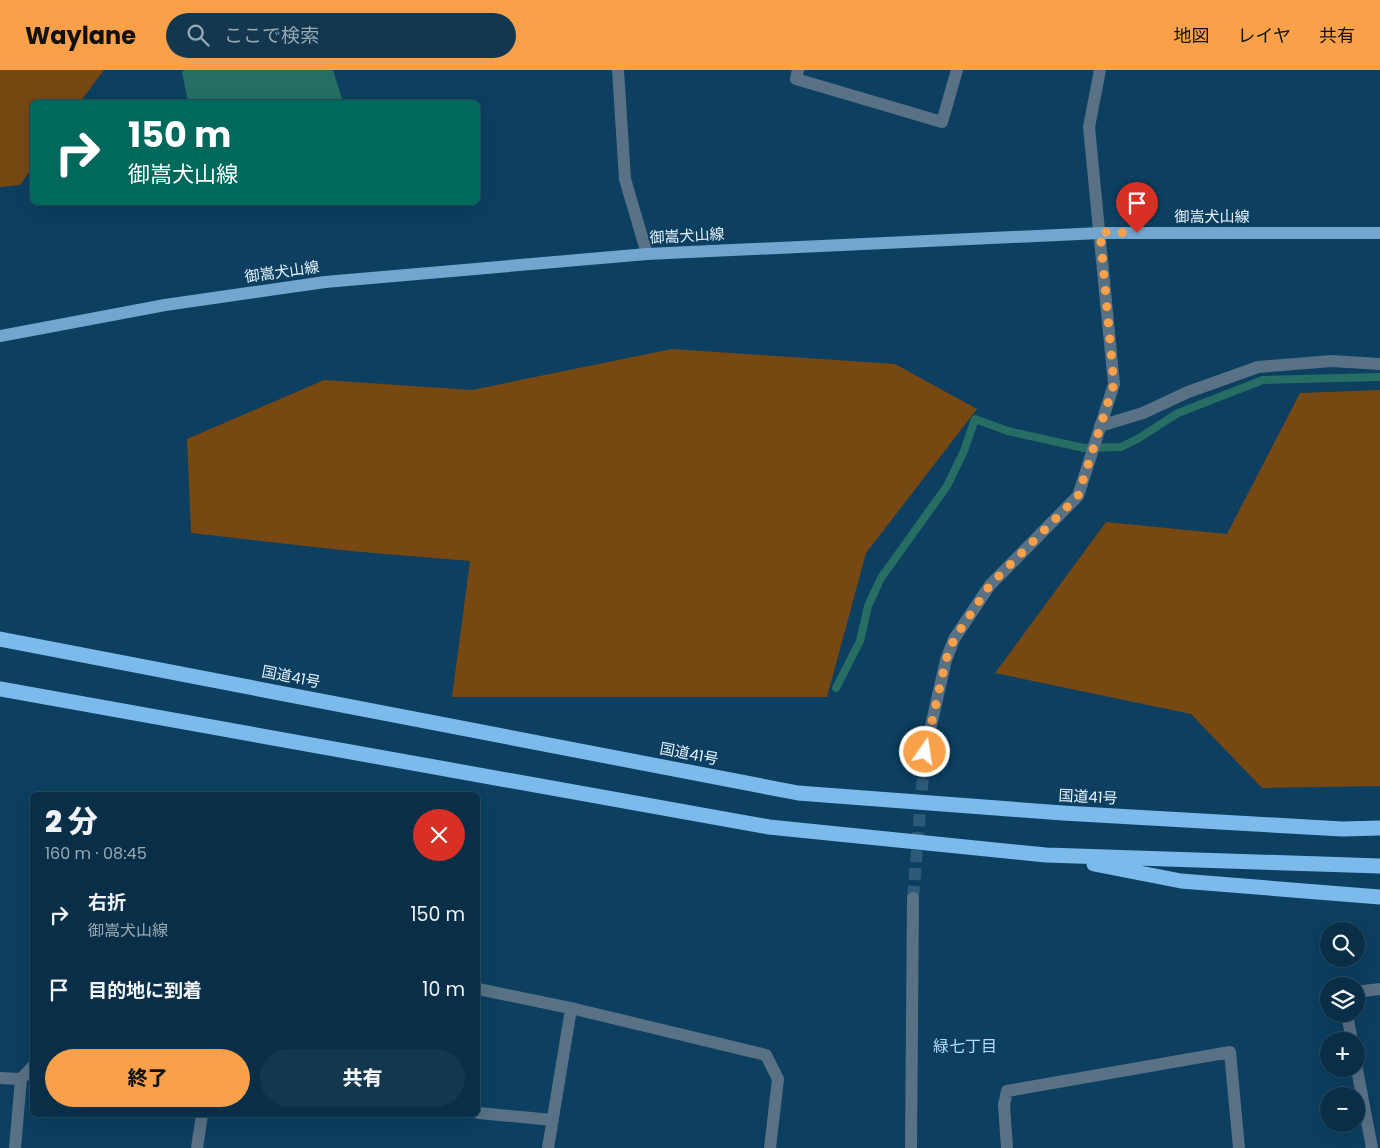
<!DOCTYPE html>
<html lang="ja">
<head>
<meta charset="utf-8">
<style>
	body { margin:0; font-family:Poppins,"Noto Sans JP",sans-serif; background:#12374f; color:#f1f3f6; height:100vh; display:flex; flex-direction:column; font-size:19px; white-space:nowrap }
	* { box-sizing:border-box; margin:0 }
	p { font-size:16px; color:#99a9b4 }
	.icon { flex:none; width:28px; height:28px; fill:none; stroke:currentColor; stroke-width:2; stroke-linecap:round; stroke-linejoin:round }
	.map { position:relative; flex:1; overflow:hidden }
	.sheet { position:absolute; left:30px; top:722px; width:450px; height:325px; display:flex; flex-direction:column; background:#092f48; border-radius:8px; box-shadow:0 5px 20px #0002,0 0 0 1px #294a60 }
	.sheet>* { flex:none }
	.hud { position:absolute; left:30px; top:30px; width:450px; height:105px; border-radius:8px; box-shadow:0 5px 20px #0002,0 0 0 1px #294a60; background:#00695c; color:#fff; overflow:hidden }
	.buttons { position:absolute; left:1320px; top:852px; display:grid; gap:10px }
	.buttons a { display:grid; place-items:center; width:45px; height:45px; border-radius:50%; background:#092f48; box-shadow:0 5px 20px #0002,0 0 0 1px #294a60; font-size:25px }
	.pin { position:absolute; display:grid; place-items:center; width:42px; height:42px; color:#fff; margin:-51px -21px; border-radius:50% 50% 50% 0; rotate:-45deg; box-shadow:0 0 5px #0007 }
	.pin .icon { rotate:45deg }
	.me { position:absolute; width:55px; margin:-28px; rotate:13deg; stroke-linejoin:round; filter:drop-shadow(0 0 4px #0008) }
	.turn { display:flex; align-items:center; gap:18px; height:105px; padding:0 15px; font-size:22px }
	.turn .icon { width:65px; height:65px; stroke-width:2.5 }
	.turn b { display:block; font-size:35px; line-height:42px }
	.round { display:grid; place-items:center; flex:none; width:52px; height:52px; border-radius:26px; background:#12374f }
	.head { display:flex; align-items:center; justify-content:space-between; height:85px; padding:0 15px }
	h1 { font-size:30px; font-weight:800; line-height:38px }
	.primary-button { display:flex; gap:10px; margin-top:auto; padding:10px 15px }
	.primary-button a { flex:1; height:58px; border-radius:30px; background:#f8a14a; color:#111; font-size:20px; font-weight:800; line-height:58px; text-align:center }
	.primary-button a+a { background:#12374f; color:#f1f3f6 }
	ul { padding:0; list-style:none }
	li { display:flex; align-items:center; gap:15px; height:75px; padding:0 15px }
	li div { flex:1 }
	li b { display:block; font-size:19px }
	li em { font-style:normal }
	header { display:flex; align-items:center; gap:30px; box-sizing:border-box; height:70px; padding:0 25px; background:#f8a14a; color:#111 }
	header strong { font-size:24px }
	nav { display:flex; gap:28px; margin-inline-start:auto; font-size:18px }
	.search { width:350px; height:45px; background:#12374f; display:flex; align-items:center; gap:12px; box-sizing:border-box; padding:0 18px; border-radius:28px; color:#99a9b4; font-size:19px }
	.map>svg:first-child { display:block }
	.green { fill:#784813 }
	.water { fill:#266e64 }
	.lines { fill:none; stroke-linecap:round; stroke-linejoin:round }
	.stream { stroke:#266e64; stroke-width:8 }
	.minor-tunnel { stroke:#2d5a78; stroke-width:12; stroke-dasharray:12 6; stroke-linecap:butt }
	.minor { stroke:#587185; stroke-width:12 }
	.major { stroke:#71a6ce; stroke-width:12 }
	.highway { stroke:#7bbaeb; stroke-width:15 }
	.route { stroke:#f8a14a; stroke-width:9; stroke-dasharray:0 16.2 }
	.labels { text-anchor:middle; stroke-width:4; stroke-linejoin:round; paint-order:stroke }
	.street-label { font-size:15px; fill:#e8f4ff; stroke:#0c3f60 }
	.neighbourhood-label { font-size:16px; fill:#b7ddfb; stroke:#0c3f60 }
</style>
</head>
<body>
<header>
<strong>Waylane</strong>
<div class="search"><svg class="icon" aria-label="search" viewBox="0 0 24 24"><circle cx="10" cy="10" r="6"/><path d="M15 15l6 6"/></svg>ここで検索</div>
<nav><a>地図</a><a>レイヤ</a><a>共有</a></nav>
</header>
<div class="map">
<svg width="1380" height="1078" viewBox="0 0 1380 1078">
	<rect width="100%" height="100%" fill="#0c3f60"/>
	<!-- green -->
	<path class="green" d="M0,0H104L80,32H32V98L20,115L0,117Z
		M672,279L895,294L977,339L866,483L827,627H452L470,491L350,481L191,463L187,369L324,310L472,320Z
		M1380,320V716L1262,718L1191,644L995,603L1106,452L1227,464L1300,323Z"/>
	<!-- water -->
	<path class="water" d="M184,0H333L343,32H188L182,2Z"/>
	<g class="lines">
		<!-- stream -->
		<path class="stream" d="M836,618L860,571L868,536L881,508L947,416L964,381L975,349L1008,361L1084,378L1121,377L1139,368L1178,343L1263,310L1380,307"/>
		<!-- minor-tunnel -->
		<path class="minor-tunnel" d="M913,828L925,682"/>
		<!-- minor -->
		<path class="minor" d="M618,0L625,109L647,184
			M798,0L796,9L942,52L957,0
			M1100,356L1143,343L1188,322L1258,297L1332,291L1380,294
			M925,682L946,590L954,569L990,515L1078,426L1114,314L1089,57L1100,0
			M478,919L575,939L766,985L778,1009L770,1078
			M1356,922L1380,919
			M1347,944L1352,971
			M1356,994L1372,1078
			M0,1008L21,1009L15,1078
			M21,1009L32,997
			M478,1043L553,1050
			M197,1078L202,1045
			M548,1078L571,939
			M911,1078L913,828
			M1007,1078L1004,1035L1007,1021L1230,982L1239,1078"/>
		<!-- major -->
		<path class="major" d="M0,266L165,235L325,212L647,184L1100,163H1380"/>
		<!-- highway -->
		<path class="highway" d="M0,569L798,723L1063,743L1342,759L1380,758
			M0,619L769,757L1046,785L1380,796
			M1094,794L1181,811L1380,827"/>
	</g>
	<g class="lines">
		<!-- route -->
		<path class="route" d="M925,682L946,590L954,569L990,515L1078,426L1114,314L1100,162L1137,163"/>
	</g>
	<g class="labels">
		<!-- street labels -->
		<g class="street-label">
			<text x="1212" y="152">御嵩犬山線</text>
			<text transform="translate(687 166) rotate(-3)" y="5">御嵩犬山線</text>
			<text transform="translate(282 202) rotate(-8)" y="5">御嵩犬山線</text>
			<text transform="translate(291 607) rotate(11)" y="5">国道41号</text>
			<text transform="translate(689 684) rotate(11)" y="5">国道41号</text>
			<text transform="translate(1088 727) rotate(3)" y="5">国道41号</text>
		</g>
		<!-- neighbourhood labels -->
		<g class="neighbourhood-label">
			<text x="965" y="982">緑七丁目</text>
		</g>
	</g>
</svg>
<div class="buttons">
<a><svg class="icon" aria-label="search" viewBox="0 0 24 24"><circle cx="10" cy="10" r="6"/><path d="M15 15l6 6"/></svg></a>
<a><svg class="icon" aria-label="layers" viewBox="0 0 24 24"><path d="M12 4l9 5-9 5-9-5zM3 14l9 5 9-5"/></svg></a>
<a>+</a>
<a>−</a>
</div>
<div class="pin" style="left:1137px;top:163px;background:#d93025"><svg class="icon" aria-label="arrive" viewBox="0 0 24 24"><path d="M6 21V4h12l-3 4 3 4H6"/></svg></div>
<svg class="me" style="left:925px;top:682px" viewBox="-20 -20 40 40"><circle r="17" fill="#f8a14a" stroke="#fff" stroke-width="3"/><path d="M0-11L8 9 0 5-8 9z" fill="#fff"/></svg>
<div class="hud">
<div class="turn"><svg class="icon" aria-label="right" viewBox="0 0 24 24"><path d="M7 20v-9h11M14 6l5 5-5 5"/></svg><div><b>150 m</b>御嵩犬山線</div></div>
</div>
<section class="sheet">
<div class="head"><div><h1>2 分</h1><p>160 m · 08:45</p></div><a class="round" style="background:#d93025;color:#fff"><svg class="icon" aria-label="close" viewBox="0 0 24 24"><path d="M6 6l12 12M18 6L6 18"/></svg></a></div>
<ul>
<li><svg class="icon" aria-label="right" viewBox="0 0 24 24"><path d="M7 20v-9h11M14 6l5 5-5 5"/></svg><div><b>右折</b><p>御嵩犬山線</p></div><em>150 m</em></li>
<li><svg class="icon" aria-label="arrive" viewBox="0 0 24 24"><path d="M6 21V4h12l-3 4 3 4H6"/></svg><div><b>目的地に到着</b></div><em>10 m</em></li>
</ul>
<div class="primary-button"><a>終了</a><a>共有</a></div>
</section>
</div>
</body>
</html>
